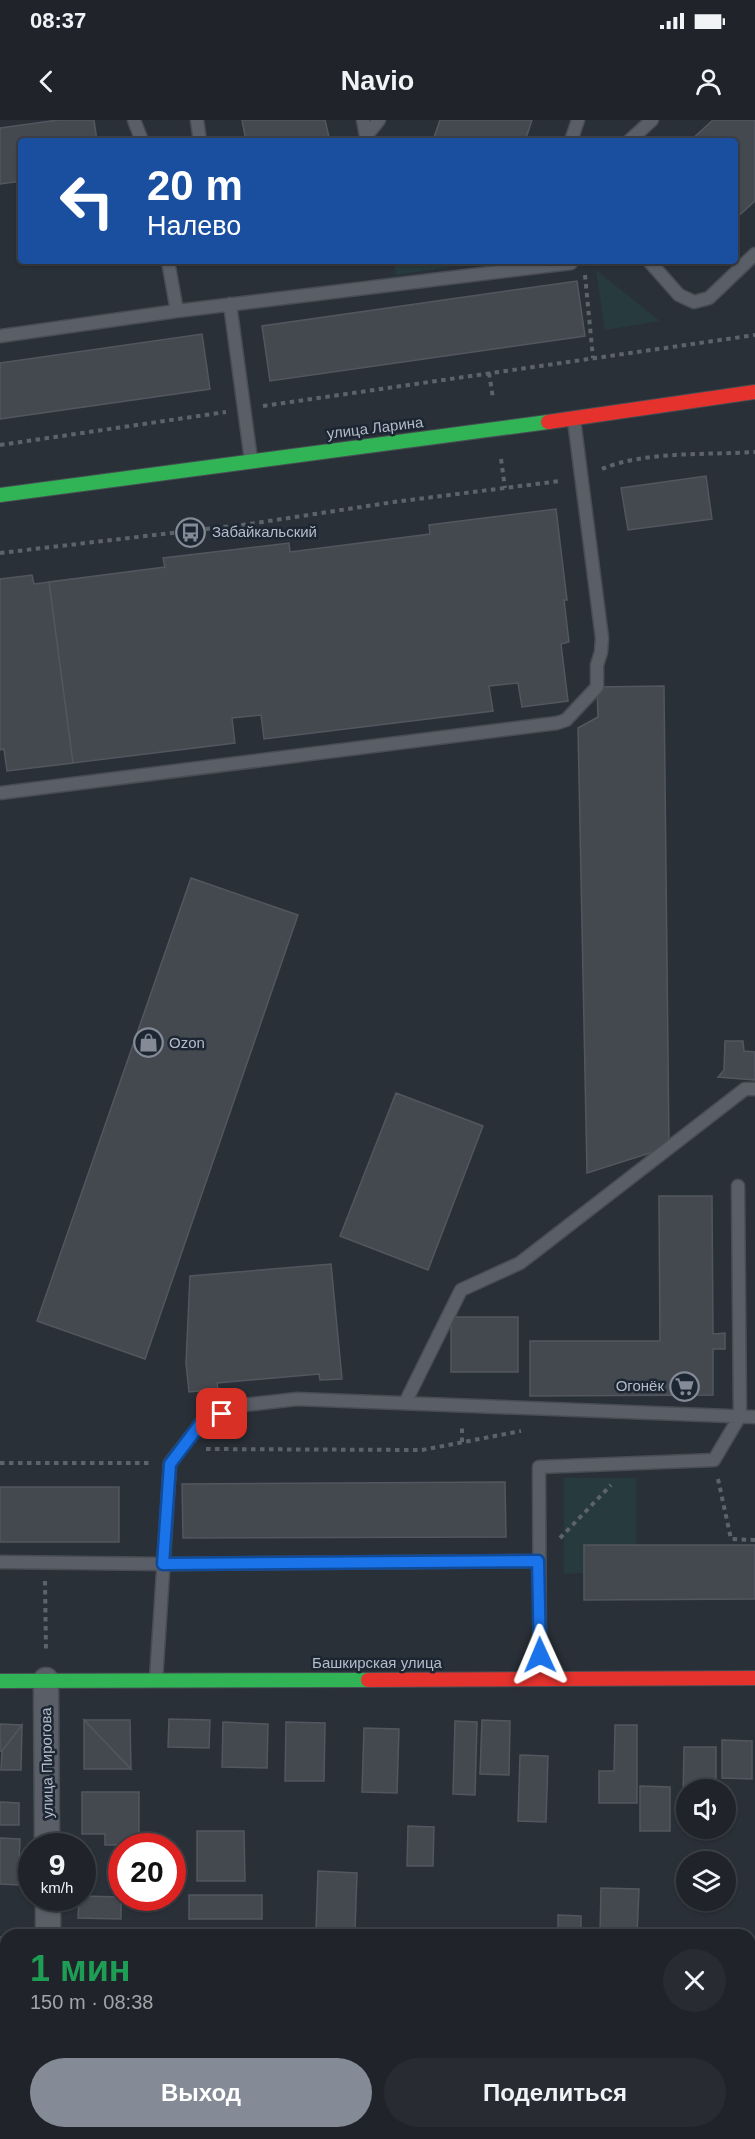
<!DOCTYPE html>
<html lang="ru">
<head>
<meta charset="utf-8">
<style>
	body { margin:0; font-family:Arial,sans-serif; background:#282c32; color:#f1f3f6; height:100vh; display:flex; flex-direction:column; font-size:22px; white-space:nowrap }
	* { box-sizing:border-box; margin:0 }
	p { font-size:20px; color:#a2a4a8 }
	.icon { flex:none; width:33px; height:33px; fill:none; stroke:currentColor; stroke-width:2; stroke-linecap:round; stroke-linejoin:round }
	.map { position:relative; flex:1; overflow:hidden }
	.sheet { position:absolute; left:0px; top:1809px; width:756px; height:210px; display:flex; flex-direction:column; background:#20242a; border-radius:18px 18px 0 0; box-shadow:0 2px 4px #0004,0 0 0 2px #3d4147 }
	.sheet>* { flex:none }
	.hud { position:absolute; left:18px; top:18px; width:720px; height:126px; border-radius:6px; box-shadow:0 2px 4px #0004,0 0 0 2px #3d4147; background:#1a4fa0; color:#fff; overflow:hidden }
	.tools { position:absolute; left:676px; top:1659px; display:grid; gap:12px }
	.tools a { display:grid; place-items:center; width:60px; height:60px; border-radius:50%; background:#20242a; box-shadow:0 2px 4px #0004,0 0 0 2px #3d4147; font-size:30px }
	.speed { position:absolute; left:18px; top:1713px; display:flex; gap:12px; font-size:30px; font-weight:700; text-align:center }
	.speed>* { display:grid; place-content:center; width:78px; height:78px; border-radius:50%; background:#20242a; box-shadow:0 2px 4px #0004,0 0 0 2px #3d4147; line-height:1 }
	.speed small { font-size:15px; font-weight:400 }
	.speed .limit { border:9px solid #d22; background:#fff; color:#111 }
	.pin { position:absolute; display:grid; place-items:center; width:51px; height:51px; color:#fff; margin:-26px; border-radius:12px; box-shadow:0 3px 9px #0006 }
	.me { position:absolute; width:66px; margin:-33px; rotate:359deg; stroke-linejoin:round; filter:drop-shadow(0 0 4px #0008) }
	.turn { display:flex; align-items:center; gap:21px; height:126px; padding:0 30px; font-size:27px }
	.turn .icon { width:78px; height:78px; stroke-width:2.5 }
	.turn b { display:block; font-size:42px; line-height:51px }
	.round { display:grid; place-items:center; flex:none; width:63px; height:63px; border-radius:32px; background:#282c32 }
	.overview { display:flex; align-items:center; justify-content:space-between; height:102px; padding:0 30px }
	h1 { font-size:36px; font-weight:600; line-height:45px; color:#1e9e55 }
	.primary-button { display:flex; gap:12px; margin-top:auto; padding:12px 30px }
	.primary-button a { flex:1; height:69px; border-radius:36px; background:#848b96; color:#fff; font-size:24px; font-weight:600; line-height:69px; text-align:center }
	.primary-button a+a { background:#282c32; color:#f1f3f6 }
	.status { display:flex; justify-content:space-between; align-items:center; height:42px; padding:0 30px; background:#20242a; direction:ltr }
	.status svg { height:16px; fill:currentColor }
	header { display:flex; justify-content:space-between; align-items:center; height:78px; padding:0 30px; background:#20242a; font-size:27px; font-weight:600 }
	.map>svg:first-child { display:block }
	.green { fill:#273a3e }
	.building { fill:#444950; stroke:#52575f; stroke-width:1.5 }
	.lines { fill:none; stroke-linecap:round; stroke-linejoin:round }
	.lane-casing { stroke:#484c53; stroke-width:15 }
	.street-casing { stroke:#484c53; stroke-width:27 }
	.fast-casing { stroke:#484c53; stroke-width:16 }
	.jam-casing { stroke:#484c53; stroke-width:16 }
	.path { stroke:#5d636a; stroke-width:4; stroke-dasharray:4.5 4.5; stroke-linecap:butt }
	.lane { stroke:#5a5e66; stroke-width:12 }
	.street { stroke:#5a5e66; stroke-width:24 }
	.fast { stroke:#30b455; stroke-width:14 }
	.jam { stroke:#e5322d; stroke-width:14 }
	.route-casing { stroke:#114b97; stroke-width:15 }
	.route { stroke:#1a73e8; stroke-width:10 }
	.labels { text-anchor:middle; stroke-width:5; stroke-linejoin:round; paint-order:stroke }
	.street-label { font-size:15px; fill:#b4bcc9; stroke:#1d2633 }
	.poi-label { font-size:15px; fill:#b4bcc9; stroke:#1d2633; text-anchor:start }
</style>
</head>
<body>
<div class="status"><b>08:37</b><svg viewBox="0 0 49 12"><path d="M0 12V9h3v3zM5 12V6h3v6zM10 12V3h3v9zM15 12V0h3v12zM26 1h20v11H26zM47 4h2v5h-2z"/></svg></div>
<header><svg class="icon" aria-label="back" viewBox="0 0 24 24"><path d="M15 5l-7 7 7 7"/></svg>Navio<svg class="icon" aria-label="person" viewBox="0 0 24 24"><circle cx="12" cy="8" r="4"/><path d="M4 21q1-7 8-7t8 7"/></svg></header>
<div class="map">
<svg width="755" height="2019" viewBox="0 0 755 2019">
	<rect width="100%" height="100%" fill="#2a3038"/>
	<!-- green -->
	<path class="green" d="M393,141H481V142L396,155Z
		M596,150L660,201L605,210Z
		M564,1358H636V1425L584,1453L564,1454Z"/>
	<!-- building -->
	<path class="building" d="M58,0H94L97,21H21V61L0,64V8Z
		M242,0H325L330,21H246Z
		M440,0H532L525,21H436L433,20Z
		M713,0H755V81L735,99V21H690Z
		M577,161L585,216L270,261L262,206Z
		M202,214L210,269L0,299V243Z
		M706,356L712,399L628,410L621,368Z
		M556,389L567,480H564L569,522L561,524L568,581L522,587L518,563L489,566L493,591L264,619L261,595L232,598L235,623L73,643L49,462L165,447L163,438L289,423L290,432L430,414L429,405Z
		M32,455L34,464L49,462L73,643L7,651L4,629L0,630V459Z
		M664,566L669,1027L587,1053L578,608L598,597L597,567Z
		M191,758L298,795L145,1239L37,1201Z
		M725,921H743L744,931L755,932V960L718,957L724,950Z
		M396,973L483,1006L428,1150L340,1116Z
		M659,1076H712L713,1214L725,1213V1229H713V1275L530,1276V1221H660Z
		M331,1144L342,1259L320,1260L319,1254L217,1263L218,1269L189,1272L186,1243L190,1156Z
		M451,1197H518V1252H451Z
		M505,1362L506,1417L183,1418L182,1364Z
		M0,1367H119V1422H0Z
		M584,1425H755V1479L584,1480Z
		M169,1599L210,1600L209,1628L168,1627Z
		M84,1600L131,1649H84Z
		M84,1600H130L131,1649Z
		M482,1600L510,1601L509,1655L480,1654Z
		M455,1601L477,1602L475,1675L453,1674Z
		M223,1602L268,1604L267,1648L222,1647Z
		M286,1602L325,1603L324,1661H285Z
		M0,1604L22,1605L2,1631H0Z
		M22,1605L21,1650H1L2,1631Z
		M615,1605H637V1683H599V1651H614Z
		M364,1608L399,1609L397,1673L362,1672Z
		M722,1620L752,1621V1659L722,1658Z
		M684,1627H716V1670H687V1679H683Z
		M520,1635L548,1636L546,1702L518,1701Z
		M640,1666L670,1667V1711H640Z
		M82,1672H139V1725H105V1714H82Z
		M0,1682L19,1683V1705H0Z
		M408,1706L434,1707L433,1746H407Z
		M197,1711H244L245,1761H197Z
		M0,1718L20,1719L18,1765L0,1764Z
		M318,1751L357,1753L355,1810L316,1809Z
		M601,1768L639,1769L637,1815H600Z
		M189,1775H262V1799H189Z
		M82,1776L121,1777V1799L78,1798L79,1778Z
		M558,1795L581,1796V1815H558Z
		M0,1817H6V1905H0Z
		M0,1991H6V1999L0,2005Z
		M6,1999V2013H14V2019H0V2005Z
		M82,2013H106L112,2019H82Z
		M106,2013H134V2019H112Z
		M189,2013H228V2019H189Z
		M326,2013H359V2019H326Z
		M396,2013H446V2019H396Z
		M472,2013H502V2019H472Z
		M541,2013H580V2017L541,2016Z
		M588,2013H612V2019H588Z
		M612,2013H661V2019H612Z
		M239,2015L271,2016V2019H239Z
		M283,2016H315V2019H283Z"/>
	<g class="lines">
		<defs>
			<path id="lane" d="M134,0L142,21
				M197,0L200,21
				M363,0L367,21
				M366,16L379,0
				M571,21L578,0
				M629,21L652,0
				M168,141L177,191L571,143
				M649,141L679,175L694,182L709,178L755,134
				M230,184L251,340
				M0,216L177,191
				M0,673L557,603L566,600L597,567V545L601,532L602,518L574,300
				M405,1283L461,1170L520,1143L745,969H755
				M0,1442L163,1444L539,1441
				M540,1558L539,1347L714,1340L740,1296L738,1066
				M156,1560L170,1343L201,1303L244,1285L297,1279L755,1297"/>
			<path id="street" d="M46,1560L47,1726
				M48,1778V1815
				M750,1933H755
				M0,1950H6
				M50,2013V2019"/>
			<path id="fast" d="M0,375L548,302
				M0,1561L368,1560"/>
			<path id="jam" d="M548,302L755,272
				M368,1560L755,1558"/>
		</defs>
		<!-- lane casing -->
		<use href="#lane" class="lane-casing"/>
		<!-- street casing -->
		<use href="#street" class="street-casing"/>
		<!-- fast casing -->
		<use href="#fast" class="fast-casing"/>
		<!-- jam casing -->
		<use href="#jam" class="jam-casing"/>
		<!-- path -->
		<path class="path" d="M585,155L593,238
			M489,253L493,278
			M263,286L755,215
			M0,325L226,292
			M501,339L505,368
			M602,349C643,331 709,335 755,332
			M0,433L249,404L394,382L560,361
			M462,1322V1305
			M206,1329L422,1330L521,1311
			M0,1343H149
			M718,1359L731,1419L755,1420
			M560,1418L611,1365
			M45,1461L46,1532"/>
		<!-- lane -->
		<use href="#lane" class="lane"/>
		<!-- street -->
		<use href="#street" class="street"/>
		<!-- fast -->
		<use href="#fast" class="fast"/>
		<!-- jam -->
		<use href="#jam" class="jam"/>
	</g>
	<g class="lines">
		<defs>
			<path id="route" d="M222,1294L201,1303L170,1344L163,1444L538,1441L540,1535"/>
		</defs>
		<!-- route casing -->
		<use href="#route" class="route-casing"/>
		<!-- route -->
		<use href="#route" class="route"/>
	</g>
	<!-- icons -->
	<defs>
		<symbol id="bus-ring" viewBox="-11 -11 22 22"><circle r="9.5" fill="#1d2633" stroke="#848b96" stroke-width="1.5"/><path d="M-5-6H5V4H4V6H2V4H-2V6H-4V4H-5ZM-3.5-4V0h7V-4ZM-3.5 1.2v1.5H-2V1.2ZM2 1.2v1.5H3.5V1.2Z" fill="#848b96"/></symbol>
		<symbol id="shop-ring" viewBox="-11 -11 22 22"><circle r="9.5" fill="#1d2633" stroke="#848b96" stroke-width="1.5"/><path d="M-5-2.5h2.3a2.7 3.5 0 0 1 5.4 0H5L5.5 6h-11ZM-1.5-2.5h3a1.5 2.3 0 0 0-3 0Z" fill="#848b96"/></symbol>
		<symbol id="supermarket-ring" viewBox="-11 -11 22 22"><circle r="9.5" fill="#1d2633" stroke="#848b96" stroke-width="1.5"/><path d="M-6-5.5h2.5l.6 2H6L4.5 2H-2.5L-4.4-4H-6ZM-1.5 3.2a1.3 1.3 0 1 0 .1 0ZM3 3.2a1.3 1.3 0 1 0 .1 0Z" fill="#848b96"/></symbol>
	</defs>
	<g fill-rule="evenodd">
		<use href="#bus-ring" x="174" y="396" width="33" height="33"/>
		<use href="#shop-ring" x="132" y="906" width="33" height="33"/>
		<use href="#supermarket-ring" x="668" y="1250" width="33" height="33"/>
	</g>
	<g class="labels">
		<!-- street labels -->
		<g class="street-label">
			<text transform="translate(375 308) rotate(-7)" y="5">улица Ларина</text>
			<text x="377" y="1548">Башкирская улица</text>
			<text transform="translate(47 1643) rotate(-91)" y="5">улица Пирогова</text>
		</g>
		<!-- poi labels -->
		<g class="poi-label">
			<text x="212" y="417">Забайкальский</text>
			<text x="169" y="928">Ozon</text>
			<text x="664" y="1271" text-anchor="end">Огонёк</text>
		</g>
	</g>
</svg>
<div class="tools">
<a><svg class="icon" aria-label="sound" viewBox="0 0 24 24"><path d="M4 9h4l5-4v14l-5-4H4zM17 9q2 3 0 6"/></svg></a>
<a><svg class="icon" aria-label="layers" viewBox="0 0 24 24"><path d="M12 4l9 5-9 5-9-5zM3 14l9 5 9-5"/></svg></a>
</div>
<div class="speed"><div>9<small>km/h</small></div><div class="limit">20</div></div>
<div class="pin" style="left:222px;top:1294px;background:#d93025"><svg class="icon" aria-label="arrive" viewBox="0 0 24 24"><path d="M6 21V4h12l-3 4 3 4H6"/></svg></div>
<svg class="me" style="left:540px;top:1535px" viewBox="-20 -20 40 40"><path d="M0-17L14 15 0 8-14 15z" fill="#1a73e8" stroke="#fff" stroke-width="4"/></svg>
<div class="hud">
<div class="turn"><svg class="icon" aria-label="left" viewBox="0 0 24 24"><path d="M17 20v-9H6M10 6l-5 5 5 5"/></svg><div><b>20 m</b>Налево</div></div>
</div>
<section class="sheet">
<div class="overview"><div><h1>1 мин</h1><p>150 m · 08:38</p></div><a class="round"><svg class="icon" aria-label="close" viewBox="0 0 24 24"><path d="M6 6l12 12M18 6L6 18"/></svg></a></div>
<div class="primary-button"><a>Выход</a><a>Поделиться</a></div>
</section>
</div>
</body>
</html>
